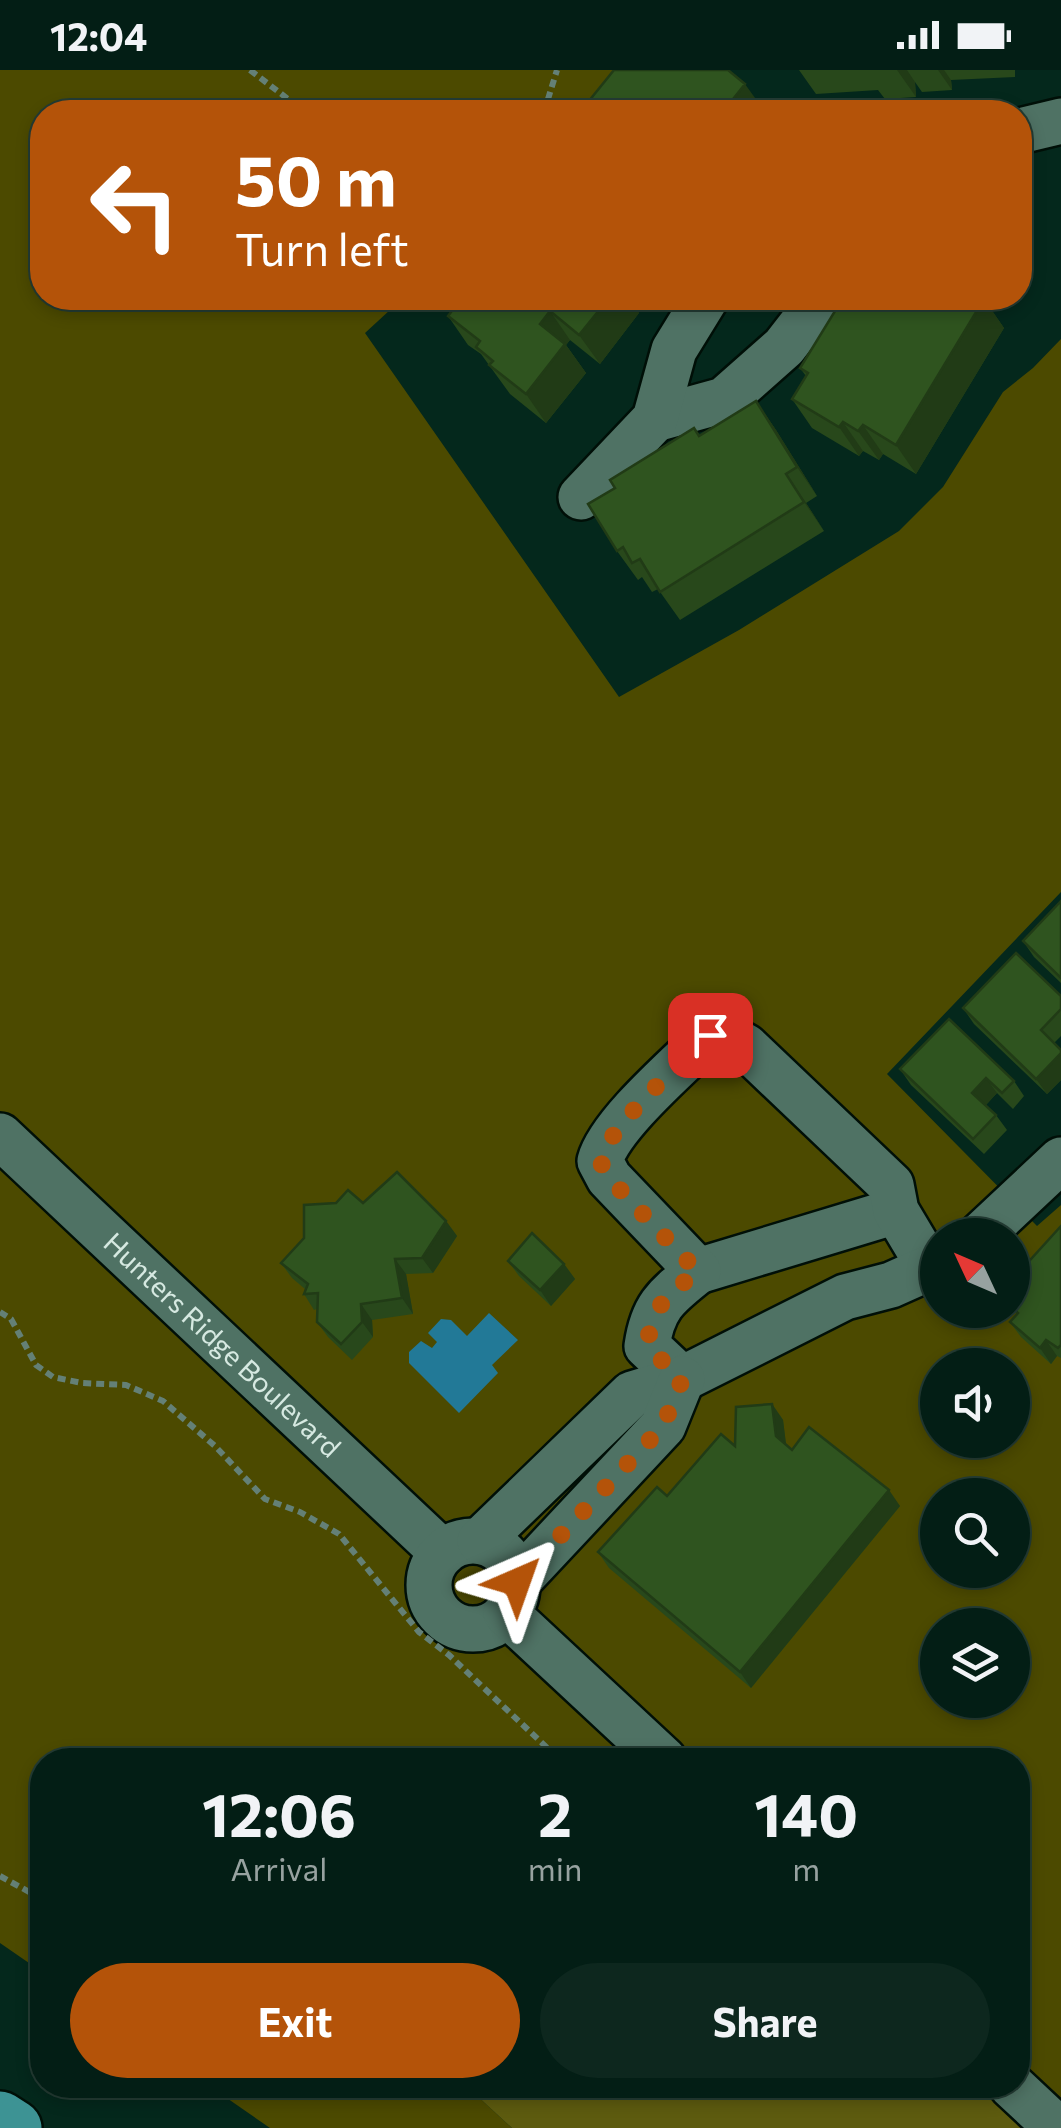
<!DOCTYPE html>
<html lang="en">
<head>
<meta charset="utf-8">
<style>
	body { margin:0; font-family:Commissioner,sans-serif; background:#0d271e; color:#f1f3f6; height:100vh; display:flex; flex-direction:column; font-size:38px; white-space:nowrap }
	* { box-sizing:border-box; margin:0 }
	p { font-size:32px; color:#97a2a0 }
	.icon { flex:none; width:55px; height:55px; fill:none; stroke:currentColor; stroke-width:2; stroke-linecap:round; stroke-linejoin:round }
	.map { position:relative; flex:1; overflow:hidden }
	.side { position:absolute; left:30px; top:1678px; width:1000px; height:350px; display:flex; flex-direction:column; background:#031e15; border-radius:40px; box-shadow:0 5px 15px #0003,0 0 0 2px #243c34 }
	.side>* { flex:none }
	.hud { position:absolute; left:30px; top:30px; width:1002px; height:210px; border-radius:40px; box-shadow:0 5px 15px #0003,0 0 0 2px #243c34; background:#b45309; color:#fff; overflow:hidden }
	.needle { width:65px; rotate:314deg }
	.fabs { position:absolute; left:920px; top:1148px; display:grid; gap:20px }
	.fabs a { display:grid; place-items:center; width:110px; height:110px; border-radius:50%; background:#031e15; box-shadow:0 5px 15px #0003,0 0 0 2px #243c34; font-size:50px }
	.pin { position:absolute; display:grid; place-items:center; width:85px; height:85px; color:#fff; margin:-42px; border-radius:20px; box-shadow:0 5px 15px #0006 }
	.me { position:absolute; width:110px; margin:-55px; rotate:43deg; stroke-linejoin:round; filter:drop-shadow(0 0 8px #0008) }
	.turn { display:flex; align-items:center; gap:35px; height:210px; padding:0 40px; font-size:45px }
	.turn .icon { width:130px; height:130px; stroke-width:2.5 }
	.turn b { display:block; font-size:70px; line-height:85px }
	.eta { display:flex; justify-content:space-evenly; align-items:center; height:170px; text-align:center }
	.eta b { font-size:60px; font-weight:700; line-height:70px }
	.action { display:flex; gap:20px; margin-top:auto; padding:20px 40px }
	.action a { flex:1; height:115px; border-radius:60px; background:#b45309; color:#fff; font-size:40px; font-weight:700; line-height:115px; text-align:center }
	.action a+a { background:#0d271e; color:#f1f3f6 }
	.status { display:flex; justify-content:space-between; align-items:center; height:70px; padding:0 50px; background:#031e15; direction:ltr }
	.status svg { height:28px; fill:currentColor }
	.map>svg:first-child { display:block }
	.green { fill:#4c4a00; fill-rule:evenodd }
	.forest { fill:#5d5b0f }
	.water { fill:#227997 }
	.lines { fill:none; stroke-linecap:round; stroke-linejoin:round }
	.minor-casing { stroke:#000f07; stroke-width:50 }
	.highway-casing { stroke:#000f07; stroke-width:60 }
	.path { stroke:#648076; stroke-width:6; stroke-dasharray:8 5; stroke-linecap:butt }
	.minor { stroke:#4f7264; stroke-width:45 }
	.highway { stroke:#3d9394; stroke-width:55 }
	.wall { fill:#28481b }
	.shaded-wall { fill:#213b16 }
	.building { fill:#2f541f; stroke:#213b16; stroke-width:2.5 }
	.route { stroke:#b45309; stroke-width:18; stroke-dasharray:0 32.4 }
	.labels { text-anchor:middle; stroke-width:10; stroke-linejoin:round; paint-order:stroke }
	.street-label { font-size:28px; fill:#d6e9e1; stroke:#020e09 }
</style>
</head>
<body>
<div class="status"><b>12:04</b><svg viewBox="0 0 49 12"><path d="M0 12V9h3v3zM5 12V6h3v6zM10 12V3h3v9zM15 12V0h3v12zM26 1h20v11H26zM47 4h2v5h-2z"/></svg></div>
<div class="map">
<svg width="1061" height="2058" viewBox="0 0 1061 2058">
	<rect width="100%" height="100%" fill="#04281c"/>
	<!-- green -->
	<path class="green" d="M0,0H665L609,42H42V228H403L365,263L619,627L739,560L899,461L943,417L1003,322L1033,298L1061,269V822L887,1004L1037,1156L1061,1135V2032L1018,1991V1690H42V1902L0,1873ZM938,1165H1012V1240H938ZM938,1295H1012V1370H938ZM938,1425H1012V1500H938ZM938,1555H1012V1630H938Z
		M208,2015H483L475,2024L512,2058H270Z"/>
	<!-- forest -->
	<path class="forest" d="M483,2015H977L1023,2058H512L475,2024Z"/>
	<!-- water -->
	<path class="water" d="M489,1243L518,1270L492,1295L498,1303L459,1343L409,1293V1282L421,1271L432,1278L437,1272L428,1263L441,1249L451,1250L467,1266Z"/>
	<g class="lines">
		<defs>
			<g id="minor">
				<path d="M1020,61L1061,51"/>
				<path d="M655,349L724,330L784,277L822,228"/>
				<path d="M581,427L655,349L674,280L706,228"/>
				<path id="s1" d="M0,1066L443,1483"/>
				<path d="M981,1165L1061,1090"/>
				<path d="M698,1201L896,1141"/>
				<path d="M682,1309L647,1276C653,1235 667,1226 698,1201L609,1108L600,1091C610,1054 681,994 710,965H725L746,977L891,1115L896,1141L930,1198"/>
				<circle cx="473" cy="1515" r="44"/>
				<path d="M480,1471L632,1324L682,1309L845,1227L891,1215L938,1194"/>
				<path d="M517,1512L663,1356L682,1309"/>
				<path d="M506,1543L664,1690"/>
				<path d="M1011,2015L1057,2058"/>
			</g>
			<path id="highway" d="M0,2049L14,2058"/>
		</defs>
		<!-- minor casing -->
		<use href="#minor" class="minor-casing"/>
		<!-- highway casing -->
		<use href="#highway" class="highway-casing"/>
		<!-- path -->
		<path class="path" d="M250,0L305,42
			M544,42L557,0
			M0,1242L11,1249L36,1295L53,1307L82,1313L126,1315L163,1331L215,1376L265,1429L300,1442L339,1464L419,1562L449,1585L560,1690
			M0,1806L42,1829
			M417,2015L425,2021L431,2015"/>
		<!-- minor -->
		<use href="#minor" class="minor"/>
		<!-- highway -->
		<use href="#highway" class="highway"/>
	</g>
	<!-- wall -->
	<path class="wall" d="M799,0H1015V7L951,10L952,20L922,22L915,12L916,27L885,29L878,20L816,24Z
		M1020,142L1030,158L1020,164Z
		M462,228H628L639,243L600,294L570,270L566,275L586,303L546,353L510,324L481,284L468,275L448,246Z
		M984,229L1004,258L916,404L883,384L879,390L863,381L859,386L812,358L792,329L806,306L800,298Z
		M756,331L776,360L817,426L806,433L824,461L680,550L658,519L652,522L642,507L638,510L617,481L699,366Z
		M1061,831V913L1034,887L1023,871Z
		M1061,926V966L1054,973L1061,980V1010L1047,1024L974,954L963,938Z
		M900,999L1014,1011L1024,1026L1013,1039L997,1023L986,1035L996,1045L1007,1060L984,1084L911,1015Z
		M363,1133L446,1151L457,1166L433,1203L406,1204L413,1244L372,1250L373,1267L352,1290L328,1267L317,1252V1239L314,1240L304,1224L305,1219L292,1208L281,1193Z
		M1061,1156V1288L1057,1286L1051,1294L1021,1267L1010,1252L1017,1244L1012,1238L1018,1227L1012,1219V1210Z
		M508,1191L564,1194L575,1209L551,1236L519,1206Z
		M772,1334L783,1350L786,1375L792,1380L900,1436L751,1618L609,1498L598,1482L667,1426L735,1376Z"/>
	<!-- shaded-wall -->
	<path class="shaded-wall" d="M897,0H907L915,12L916,27Z
		M938,0H944L951,10L952,20Z
		M745,14L765,42H729L726,38Z
		M609,228H628L639,243L600,294L579,265Z
		M984,229L1004,258L916,404L896,375Z
		M550,241L570,270L566,275L586,303L546,353L526,324L540,254Z
		M756,331L776,360L817,426L797,397Z
		M843,352L863,381L859,386L839,357Z
		M863,355L883,384L879,390L858,361Z
		M786,404L806,433L824,461L804,432Z
		M1061,983V1010L1047,1024L1036,1009Z
		M986,1008L997,1023L983,1038L972,1023Z
		M446,1151L457,1166L433,1203L422,1188Z
		M395,1189L406,1204L413,1244L402,1228Z
		M564,1194L575,1209L551,1236L540,1220Z
		M361,1234L372,1250L373,1267L362,1252Z
		M1046,1270L1057,1286L1051,1294L1040,1278Z
		M772,1334L783,1350L787,1382L776,1366Z
		M889,1420L900,1436L751,1618L740,1602Z"/>
	<!-- building -->
	<path class="building" d="M614,0H728L745,14L726,38L732,42H580Z
		M462,228H609L579,265L550,241L540,254L565,274L526,324L489,295L493,291L476,277L480,271L448,246Z
		M843,228H981L984,229L896,375L863,355L858,361L843,352L839,357L792,329L808,303L800,298Z
		M756,331L797,397L786,404L804,432L660,522L640,489L632,493L623,477L617,481L588,434L615,418L610,410L694,358L699,366Z
		M1061,831V908L1023,871Z
		M1016,883L1061,926V939L1041,960L1061,980V983L1036,1009L963,938Z
		M949,949L1014,1011L1002,1023L986,1008L972,1023L996,1045L973,1069L900,999Z
		M397,1102L446,1151L422,1188L395,1189L402,1228L361,1234L362,1252L341,1274L317,1252L318,1223L304,1224L308,1214L281,1193L304,1168V1135L336,1133L348,1120L363,1133Z
		M1061,1156V1275L1058,1278L1046,1270L1040,1278L1010,1252L1018,1243L1012,1237V1232L1020,1225L1012,1217V1210Z
		M532,1163L564,1194L540,1220L508,1191Z
		M772,1334L776,1366L792,1380L809,1357L889,1420L740,1602L598,1482L657,1417L667,1426L721,1364L735,1376L736,1337Z"/>
	<g class="lines">
		<!-- route -->
		<path class="route" d="M517,1512L663,1356L682,1310L647,1276C653,1235 666,1225 698,1202L609,1108L600,1091C610,1055 681,993 710,965"/>
	</g>
	<g class="labels">
		<!-- street labels -->
		<g class="street-label">
			<text dy="10" stroke="none"><textPath href="#s1" startOffset="305">Hunters Ridge Boulevard</textPath></text>
		</g>
	</g>
</svg>
<div class="fabs">
<a><svg class="needle" viewBox="-14 -14 28 28"><path d="M0-13l5 13h-10z" fill="#e53935"/><path d="M0 13l5-13h-10z" fill="#97a2a0"/></svg></a>
<a><svg class="icon" aria-label="sound" viewBox="0 0 24 24"><path d="M4 9h4l5-4v14l-5-4H4zM17 9q2 3 0 6"/></svg></a>
<a><svg class="icon" aria-label="search" viewBox="0 0 24 24"><circle cx="10" cy="10" r="6"/><path d="M15 15l6 6"/></svg></a>
<a><svg class="icon" aria-label="layers" viewBox="0 0 24 24"><path d="M12 4l9 5-9 5-9-5zM3 14l9 5 9-5"/></svg></a>
</div>
<div class="pin" style="left:710px;top:965px;background:#d93025"><svg class="icon" aria-label="arrive" viewBox="0 0 24 24"><path d="M6 21V4h12l-3 4 3 4H6"/></svg></div>
<svg class="me" style="left:517px;top:1512px" viewBox="-20 -20 40 40"><path d="M0-17L14 15 0 8-14 15z" fill="#b45309" stroke="#fff" stroke-width="4"/></svg>
<div class="hud">
<div class="turn"><svg class="icon" aria-label="left" viewBox="0 0 24 24"><path d="M17 20v-9H6M10 6l-5 5 5 5"/></svg><div><b>50 m</b>Turn left</div></div>
</div>
<section class="side">
<div class="eta">
<div><b>12:06</b><p>Arrival</p></div>
<div><b>2</b><p>min</p></div>
<div><b>140</b><p>m</p></div>
</div>
<div class="action"><a>Exit</a><a>Share</a></div>
</section>
</div>
</body>
</html>
